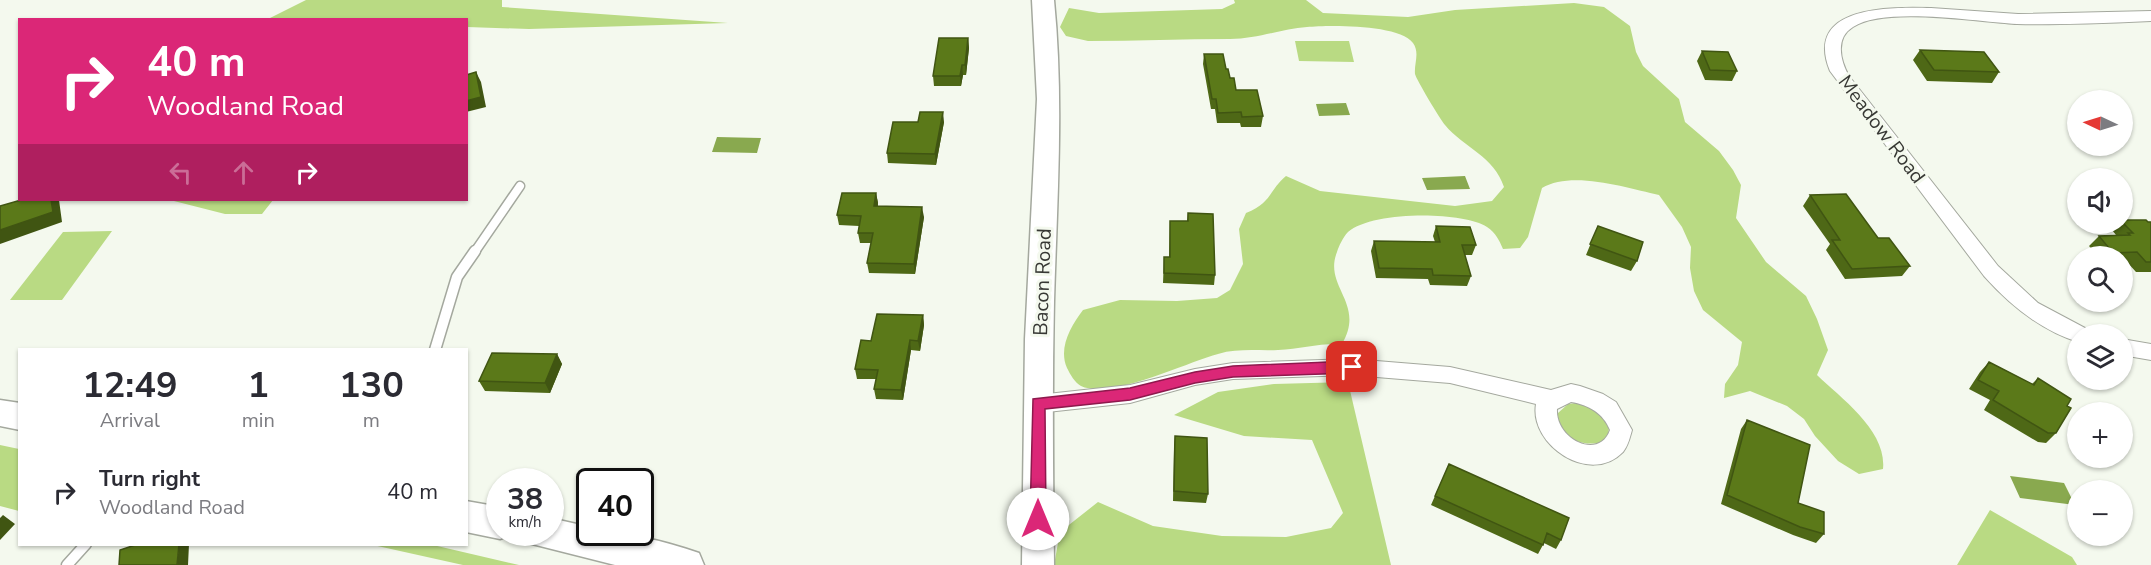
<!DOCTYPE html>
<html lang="en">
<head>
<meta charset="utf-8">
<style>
	body { margin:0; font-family:"Nunito Sans",sans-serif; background:#f7f7f7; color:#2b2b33; height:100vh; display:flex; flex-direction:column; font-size:22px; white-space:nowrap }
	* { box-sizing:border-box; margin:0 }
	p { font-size:20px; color:#7c7c81 }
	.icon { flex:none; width:33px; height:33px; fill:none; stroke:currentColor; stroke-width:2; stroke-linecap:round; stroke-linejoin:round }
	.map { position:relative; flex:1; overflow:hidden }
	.panel { position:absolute; left:18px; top:348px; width:450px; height:198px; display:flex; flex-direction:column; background:#fff; border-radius:0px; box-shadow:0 2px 4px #0004 }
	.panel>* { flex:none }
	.guide { position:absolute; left:18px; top:18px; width:450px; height:183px; border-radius:0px; box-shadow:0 2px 4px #0004; background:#db2777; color:#fff; overflow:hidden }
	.needle { width:39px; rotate:274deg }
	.buttons { position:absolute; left:2067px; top:90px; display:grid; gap:12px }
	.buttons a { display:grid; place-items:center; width:66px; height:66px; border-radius:50%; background:#fff; box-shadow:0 2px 4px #0004; font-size:30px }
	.speed { position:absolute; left:486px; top:468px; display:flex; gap:12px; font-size:30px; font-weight:700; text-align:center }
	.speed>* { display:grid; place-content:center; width:78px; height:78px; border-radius:50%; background:#fff; box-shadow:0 2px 4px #0004; line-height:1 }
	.speed small { font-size:15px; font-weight:400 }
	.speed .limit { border:3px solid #111; border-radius:9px; background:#fff; color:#111 }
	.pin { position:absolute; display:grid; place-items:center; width:51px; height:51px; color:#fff; margin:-26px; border-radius:12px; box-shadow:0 3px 9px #0006 }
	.me { position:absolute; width:66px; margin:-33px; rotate:0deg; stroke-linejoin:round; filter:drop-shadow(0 0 4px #0008) }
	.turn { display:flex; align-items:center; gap:21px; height:126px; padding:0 30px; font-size:27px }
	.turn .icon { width:78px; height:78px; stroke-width:2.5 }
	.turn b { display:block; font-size:42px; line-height:51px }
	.lanes { display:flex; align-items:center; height:57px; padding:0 30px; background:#0003; justify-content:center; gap:30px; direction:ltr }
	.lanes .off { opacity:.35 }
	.eta { display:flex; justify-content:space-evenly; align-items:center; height:102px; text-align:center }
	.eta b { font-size:36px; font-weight:700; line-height:42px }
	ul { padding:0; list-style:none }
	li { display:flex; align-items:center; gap:18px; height:84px; padding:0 30px }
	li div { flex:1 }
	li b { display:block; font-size:22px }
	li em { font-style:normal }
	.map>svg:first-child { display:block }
	.green { fill:#b9da83 }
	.water { fill:#89a94f }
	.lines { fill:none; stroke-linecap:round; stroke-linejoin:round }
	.lane-far1-casing { stroke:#a4a89e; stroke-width:11 }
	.lane-casing { stroke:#a4a89e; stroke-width:13 }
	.street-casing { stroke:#a4a89e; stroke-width:2 }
	.secondary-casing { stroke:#a4a89e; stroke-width:3 }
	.primary-casing { stroke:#a4a89e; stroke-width:3 }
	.lane-far1 { stroke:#fff; stroke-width:8 }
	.lane { stroke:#fff; stroke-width:10 }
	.street { fill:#fff; fill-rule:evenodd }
	.secondary { fill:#fff; fill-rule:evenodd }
	.primary { fill:#fff; fill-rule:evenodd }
	.wall { fill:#4e6816 }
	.shaded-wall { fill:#405512 }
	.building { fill:#5b7919; stroke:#405512; stroke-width:1.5 }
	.route { fill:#db2777; stroke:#8e194d; stroke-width:1.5 }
	.labels { text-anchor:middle; stroke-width:6; stroke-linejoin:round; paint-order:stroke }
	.street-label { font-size:20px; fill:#373834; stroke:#f4f9ee }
</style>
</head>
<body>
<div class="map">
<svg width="2151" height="565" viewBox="0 0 2151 565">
	<rect width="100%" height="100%" fill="#f4f9ee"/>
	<!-- green -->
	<path class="green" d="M306,0H502V7L728,23L529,29L467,27L466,20L268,19Z
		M1234,0H1306L1323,13L1408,17L1455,10L1574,3L1604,7L1630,26L1636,52L1643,66L1679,99L1685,122L1719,151L1733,170L1741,185L1736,218L1766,262L1806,296L1817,319L1828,350L1817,375C1842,399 1887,431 1883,469L1859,474L1838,461L1815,436L1804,419L1787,406L1750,391L1724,398L1725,384L1738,365L1742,342L1703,310L1694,291L1690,268L1691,247L1682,227L1659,195C1627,188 1572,170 1542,188L1528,237L1520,248L1503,249C1499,240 1496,233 1487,227C1462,211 1372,211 1348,232C1343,237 1339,246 1337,252C1323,287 1366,303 1342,344C1318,343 1300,349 1278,350C1258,351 1238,348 1218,354C1187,362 1111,400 1081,386C1075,383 1070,374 1067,368C1058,348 1071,326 1083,310L1120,300L1177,301L1217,298L1230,290L1243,264L1239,229L1246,213C1272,203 1269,190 1286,176L1320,191L1455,206L1492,201L1504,187C1494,156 1464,148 1445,125C1440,119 1416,79 1415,74C1414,63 1420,53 1413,43C1399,24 1329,25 1307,27C1281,29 1257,39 1230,39C1183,39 1136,41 1088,41L1066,36L1060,27L1069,8L1099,13L1222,9L1235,3Z
		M1295,41H1349L1354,62L1299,61Z
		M170,200H273L262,214H225Z
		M112,231L62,300H10L63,232Z
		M1348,382L1391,565H1054L1060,532L1098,502L1153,526L1222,536L1286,537L1331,528L1343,513L1312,440L1244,436L1174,415L1218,392L1274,384Z
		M1576,403C1593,405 1622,425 1602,442C1582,448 1555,437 1558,413L1568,404Z
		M0,445L19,449V511L0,506Z
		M1990,510L2072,557L2077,565H1957Z
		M373,545H433L519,565H463Z"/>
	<!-- water -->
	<path class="water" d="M1346,103L1350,115L1319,116L1316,104Z
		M717,137L761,138L757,153L712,152Z
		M1465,176L1470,189L1427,190L1422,178Z
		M2010,476L2064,483L2075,505L2020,498Z"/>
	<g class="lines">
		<defs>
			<path id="lane-far1" d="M474,253L520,186"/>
			<path id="lane" d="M435,350L457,277L475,251
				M67,565L86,544"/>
			<path id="street" d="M1931,8L2018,14L2151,11V21C2107,23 2062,25 2017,24C1978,22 1885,6 1853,27C1835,38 1840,60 1849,76L1998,266L2038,303L2085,328L2088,334H2078V342C2040,330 2010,305 1984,276L1830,71C1803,5 1891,7 1931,8Z
				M2122,339L2151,344V360L2122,355Z
				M1352,359L1450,367L1551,390L1571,384L1580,386L1603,394L1616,402L1632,430C1630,437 1628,446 1623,452C1590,486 1529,445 1536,404L1450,383L1352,375L1233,379L1195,385L1130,403L1038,413L1030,410L1027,404L1030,398L1038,395L1130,385L1195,369L1233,363ZM1571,402C1589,405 1603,413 1610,430C1599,461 1555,439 1557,409Z"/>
			<path id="secondary" d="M1032,0H1054C1064,100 1057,200 1054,301C1052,389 1053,477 1054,565H1022L1025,339L1037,99Z"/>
			<path id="primary" d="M0,400L20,403V430L0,426Z
				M466,501L500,507V532L513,534L500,539L466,532Z
				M550,518L590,527V532C626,532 665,541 699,553L704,565H615L528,543L523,532H550Z"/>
		</defs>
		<!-- lane-far1 casing -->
		<use href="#lane-far1" class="lane-far1-casing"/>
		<!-- lane casing -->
		<use href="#lane" class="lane-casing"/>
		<!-- street casing -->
		<use href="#street" class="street-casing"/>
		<!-- secondary casing -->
		<use href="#secondary" class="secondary-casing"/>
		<!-- primary casing -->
		<use href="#primary" class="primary-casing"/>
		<!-- lane-far1 -->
		<use href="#lane-far1" class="lane-far1"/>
		<!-- lane -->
		<use href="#lane" class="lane"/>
		<!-- street -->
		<use href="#street" class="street"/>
		<!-- secondary -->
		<use href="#secondary" class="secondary"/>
		<!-- primary -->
		<use href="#primary" class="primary"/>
	</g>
	<!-- wall -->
	<path class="wall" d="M968,38L969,48L966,75H963L961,86H934L933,76Z
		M1920,50L1999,72L1992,83L1927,81L1913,60Z
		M1702,51L1737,71L1732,81L1705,80L1697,61Z
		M1204,54L1226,69L1236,90L1263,116L1261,127H1241L1240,123H1217L1215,109H1211L1203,64Z
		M918,122H944L936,165L888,163L887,153Z
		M876,193L878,203V206L924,217L915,274L869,273L867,263L871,243H860L858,233L859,226L839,225L837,215Z
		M1810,195L1878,238L1910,266L1902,276L1845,279L1826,250L1830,244L1803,206Z
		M1188,213L1215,275L1214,285L1163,283L1164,257H1169L1170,221H1187Z
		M2122,220L2151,222V272H2136L2127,262H2122V256H2098L2089,246L2099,236L2116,235L2112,230L2118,224H2122Z
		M1436,226L1476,245L1472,255H1465L1471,276L1467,286L1430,285L1428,279L1376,278L1371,251L1374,241L1435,242L1433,236Z
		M1598,226L1637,261L1631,271L1586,255Z
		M923,315L924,325L920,351L911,350L903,400L876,399L874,389L876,379H857L855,369L871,341Z
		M557,354L562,364L550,393L485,391L479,381Z
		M1989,362L2032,384L2038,378L2067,406L2056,433L2046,443L2038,442L1984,410L1990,400L1969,389L1980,372Z
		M1747,420L1798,503L1824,534L1816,543L1793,535L1721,504L1741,429Z
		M1175,436L1208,494L1206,503L1173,501L1174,446Z
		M1449,464L1561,540L1556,549L1544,543L1538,554L1431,505Z"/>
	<!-- shaded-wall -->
	<path class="shaded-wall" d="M968,38L969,48L966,75L965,65Z
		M962,65L963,75L961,86L960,76Z
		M476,72L481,82L486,107L466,112V101Z
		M943,112L944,122L936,165L935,154Z
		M876,193L878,203L876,216L874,206Z
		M51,200H59L62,222L0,244V230Z
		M922,207L924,217L915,274L914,264Z
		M923,315L924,325L920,351L918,341Z
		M910,340L911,350L903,400L901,390Z
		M557,354L562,364L550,393L545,383Z
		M3,515L15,524L0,540V518Z
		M179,544H189L188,565H177Z"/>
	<!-- building -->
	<path class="building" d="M939,38H968L965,65H962L960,76H933Z
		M1920,50L1984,52L1999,72L1934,70Z
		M1702,51L1728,52L1737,71L1710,70Z
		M1204,54H1223L1226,69H1228L1230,78H1234L1236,90H1257L1263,116L1242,117L1241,112L1218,113L1216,99H1212Z
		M476,72L481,97L466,101V75Z
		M920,112H943L935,154L887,153L893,122H918Z
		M842,193H876L874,206L922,207L914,264L867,263L873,233H858L861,216L837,215Z
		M1846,194L1878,238H1889L1910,266L1852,269L1832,240H1840L1810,195Z
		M21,200H51L53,212L0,230V206Z
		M1188,213L1213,214L1215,275L1164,273V257H1170V221H1188Z
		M2122,220H2146L2148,222H2151V262H2146L2137,252L2113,253L2099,236L2130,235L2128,233H2133L2122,222Z
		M1436,226L1470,227L1476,245H1462L1471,276L1433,275L1432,269L1379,268L1374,241L1440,242Z
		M1598,226L1643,242L1637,261L1590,244Z
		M877,314L923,315L918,341L910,340L901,390L874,389L878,370L855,369L861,340L871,341Z
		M492,353L557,354L545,383L479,381Z
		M1989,362L2034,385L2038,378L2071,399L2067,406L2071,408L2056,433H2048L1993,400L1999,391L1978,380Z
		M1747,420L1810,445L1798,503L1824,512V534L1800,527L1727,495Z
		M1175,436L1207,438L1208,494L1174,491Z
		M1449,464L1569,518L1561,540L1547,533L1543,545L1435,496Z
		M138,544H179L177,565H119L120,550Z"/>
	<!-- route -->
	<path class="route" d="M1352,361L1359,367L1352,373L1233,377L1195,383L1130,400L1045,409L1046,519L1044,524H1032L1030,519L1033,399L1130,388L1195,372L1233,366Z"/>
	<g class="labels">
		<!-- street labels -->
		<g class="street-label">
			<text transform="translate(1882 129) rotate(53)" y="7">Meadow Road</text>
			<text transform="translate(1042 282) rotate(-88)" y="7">Bacon Road</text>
		</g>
	</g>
</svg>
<div class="buttons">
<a><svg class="needle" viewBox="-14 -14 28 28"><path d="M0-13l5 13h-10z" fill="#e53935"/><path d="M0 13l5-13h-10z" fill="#7c7c81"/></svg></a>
<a><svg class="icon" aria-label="sound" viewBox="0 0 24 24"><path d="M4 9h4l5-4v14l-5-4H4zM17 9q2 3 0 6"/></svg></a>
<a><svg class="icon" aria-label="search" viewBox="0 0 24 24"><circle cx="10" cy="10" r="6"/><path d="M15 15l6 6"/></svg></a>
<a><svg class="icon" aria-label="layers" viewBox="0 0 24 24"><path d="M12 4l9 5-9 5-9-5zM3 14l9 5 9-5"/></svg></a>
<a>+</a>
<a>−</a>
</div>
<div class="speed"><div>38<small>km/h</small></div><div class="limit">40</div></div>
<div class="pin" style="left:1352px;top:367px;background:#d93025"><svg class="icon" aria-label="arrive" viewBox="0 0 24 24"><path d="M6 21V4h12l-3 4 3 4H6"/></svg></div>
<svg class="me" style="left:1038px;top:519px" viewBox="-20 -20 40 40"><circle r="19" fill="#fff"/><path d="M0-13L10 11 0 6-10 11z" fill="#db2777"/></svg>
<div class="guide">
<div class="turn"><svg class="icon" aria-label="right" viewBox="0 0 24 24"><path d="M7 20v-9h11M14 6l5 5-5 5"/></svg><div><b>40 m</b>Woodland Road</div></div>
<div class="lanes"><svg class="icon off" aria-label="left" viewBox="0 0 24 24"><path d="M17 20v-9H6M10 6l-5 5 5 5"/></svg><svg class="icon off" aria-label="ahead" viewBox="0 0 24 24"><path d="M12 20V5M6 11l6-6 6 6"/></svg><svg class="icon" aria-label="right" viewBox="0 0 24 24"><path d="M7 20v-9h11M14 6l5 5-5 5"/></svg></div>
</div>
<section class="panel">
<div class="eta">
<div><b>12:49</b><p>Arrival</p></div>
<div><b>1</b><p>min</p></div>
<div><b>130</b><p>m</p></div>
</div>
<ul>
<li><svg class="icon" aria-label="right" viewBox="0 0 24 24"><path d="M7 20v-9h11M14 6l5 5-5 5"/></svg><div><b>Turn right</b><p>Woodland Road</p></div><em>40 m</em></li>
</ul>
</section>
</div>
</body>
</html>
